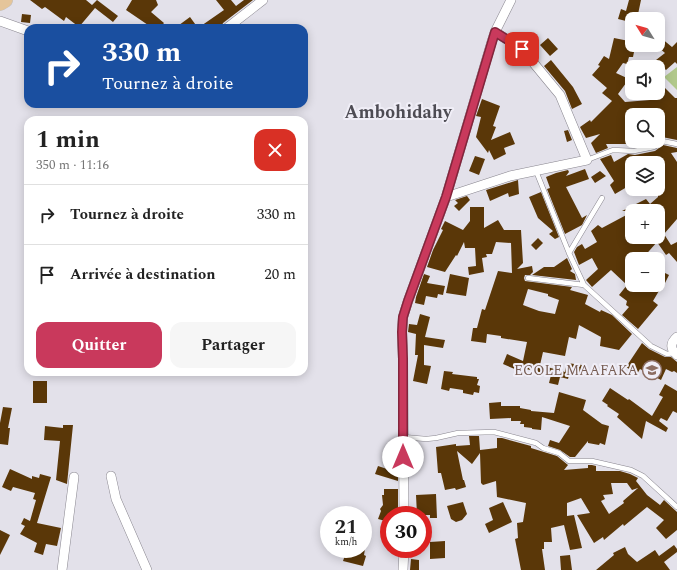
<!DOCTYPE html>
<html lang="fr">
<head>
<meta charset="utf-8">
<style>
	body { margin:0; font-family:Spectral,serif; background:#f6f6f6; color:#222; height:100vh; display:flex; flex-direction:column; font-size:15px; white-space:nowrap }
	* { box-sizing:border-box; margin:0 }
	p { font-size:13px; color:#767676 }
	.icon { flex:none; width:22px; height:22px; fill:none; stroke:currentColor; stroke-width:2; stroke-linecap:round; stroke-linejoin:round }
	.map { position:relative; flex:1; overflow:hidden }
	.sheet { position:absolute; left:24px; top:116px; width:284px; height:260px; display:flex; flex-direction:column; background:#fff; border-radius:12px; box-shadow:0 2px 10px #0003 }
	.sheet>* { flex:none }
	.top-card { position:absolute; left:24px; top:24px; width:284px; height:84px; border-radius:12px; box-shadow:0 2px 10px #0003; background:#1a4fa0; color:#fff; overflow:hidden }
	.needle { width:26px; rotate:307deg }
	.controls { position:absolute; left:625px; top:12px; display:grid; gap:8px }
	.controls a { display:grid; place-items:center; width:40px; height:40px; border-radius:8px; background:#fff; box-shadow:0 2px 10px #0003; font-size:20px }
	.speed { position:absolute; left:320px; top:506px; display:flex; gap:8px; font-size:20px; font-weight:700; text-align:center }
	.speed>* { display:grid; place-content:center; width:52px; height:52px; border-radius:50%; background:#fff; box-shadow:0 2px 10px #0003; line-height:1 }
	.speed small { font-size:10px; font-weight:400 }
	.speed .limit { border:6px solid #d22; background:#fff; color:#111 }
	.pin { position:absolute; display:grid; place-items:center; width:34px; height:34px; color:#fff; margin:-17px; border-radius:8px; box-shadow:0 2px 6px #0006 }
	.me { position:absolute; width:44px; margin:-22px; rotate:0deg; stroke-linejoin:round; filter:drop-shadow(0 0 3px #0008) }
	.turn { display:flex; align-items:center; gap:14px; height:84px; padding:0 12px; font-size:18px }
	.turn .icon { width:52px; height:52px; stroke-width:2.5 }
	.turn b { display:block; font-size:28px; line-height:34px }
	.round { display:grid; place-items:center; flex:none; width:42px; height:42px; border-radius:12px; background:#f6f6f6 }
	.headline { display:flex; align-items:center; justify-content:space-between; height:68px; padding:0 12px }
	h1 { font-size:24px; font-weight:700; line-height:30px }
	.action { display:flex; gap:8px; margin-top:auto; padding:8px 12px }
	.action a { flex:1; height:46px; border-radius:12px; background:#c9395c; color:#fff; font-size:16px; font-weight:700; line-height:46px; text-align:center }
	.action a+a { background:#f6f6f6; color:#222 }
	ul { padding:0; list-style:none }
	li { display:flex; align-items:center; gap:12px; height:60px; padding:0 12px; border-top:1px solid #e0e0e0 }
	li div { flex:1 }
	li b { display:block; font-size:15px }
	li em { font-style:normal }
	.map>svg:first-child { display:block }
	.green { fill:#b1c88b }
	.building { fill:#5a3708; fill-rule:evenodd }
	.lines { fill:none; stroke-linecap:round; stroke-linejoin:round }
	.lane-casing { stroke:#89868f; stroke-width:5.5 }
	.street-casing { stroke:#89868f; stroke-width:10 }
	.primary-casing { stroke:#c1c0c2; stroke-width:16 }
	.lane { stroke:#fff; stroke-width:4.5 }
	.street { stroke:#fff; stroke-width:9 }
	.primary { stroke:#e5c59a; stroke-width:15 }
	.route-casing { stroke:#83253c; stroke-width:10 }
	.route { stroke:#c9395c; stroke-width:7 }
	.labels { text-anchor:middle; stroke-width:4; stroke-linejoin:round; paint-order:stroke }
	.education-label { font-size:14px; fill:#785e54; stroke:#f0eef7; text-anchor:end }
	.district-label { font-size:18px; font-weight:bold; fill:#4e4c54; stroke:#f0eef7 }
</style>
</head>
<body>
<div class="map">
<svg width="677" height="570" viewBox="0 0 677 570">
	<rect width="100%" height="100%" fill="#e3e1ea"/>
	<!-- green -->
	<path class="green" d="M677,67V90L664,77Z"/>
	<!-- building -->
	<path class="building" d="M30,0H86L92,5L97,0L118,16L113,22L95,8L79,27L66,17L64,21L45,7L42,9Z
		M132,0H156L158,5L151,12L164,23L160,28H146L148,25L126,10Z
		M216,0H231L236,6L244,0H253L223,23L221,28H198L224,10Z
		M629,0H641L637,19H632L630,22L618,19L621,9L626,11Z
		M22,14L31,15L30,23L21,22Z
		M190,17L198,28H175Z
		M548,38L558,49L550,56L540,45Z
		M614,38L629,41L628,45L635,47L633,57H629L627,64L623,63L616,73L629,79L618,94L625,102L650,100L642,93H658V81L675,98H677V140L662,137L658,139V115H628L625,129H628V133L632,132V144H606L608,148L596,153L591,143L600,134L586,138L581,129L580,127L590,120L591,122L612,101L602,93L607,88L592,75L600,66L598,65L604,56L609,59Z
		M661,38L672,47L677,42V64L675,62L666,70L656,60L665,53L657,46L658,42Z
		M551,60L573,87L582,104L572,109L565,91L544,66Z
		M482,99L500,106L493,126L496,127L491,140L510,132L515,144L504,148L506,154L494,160L489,150L488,153L476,137L481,117L476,116Z
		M568,130L572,140L567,142L564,131Z
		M663,145L677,148V152L671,153L677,162V219L664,234L671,245L677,242V262L669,253L666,255L657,242L642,259H632V285H658V277L661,271L669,275L664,285L663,284L653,301L658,305L638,329L622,315L629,307L626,305L627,301L619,295L627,285L611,270L592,287L586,280L598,269L592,258L579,265L574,252L577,247L582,244L585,249L597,242L591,231L598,225L602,228L632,212V237H658V225L663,219L658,211H622L646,199L650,204L658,197V163H632V184L615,194L610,185L614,181L600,159L611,155L614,162L628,154L635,155L655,151Z
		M475,156L485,159L479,175L469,171Z
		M585,169L589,179L566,187L582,218L587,215L582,225L565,234L547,189L550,188L546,177L556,173L568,170L569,172L566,176Z
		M600,171L606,176L595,183L591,177Z
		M518,180L519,194L509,197L508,193L490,201L486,190Z
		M541,192L559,237L555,239L549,234L553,231L538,218L529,197Z
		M467,196L470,200L459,211L454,206L458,203L455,200Z
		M470,207H484V228L498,220L504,230H521L523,263L517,269L532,266L533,272L530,275H525L524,278L525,281L572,287L570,290L588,295L585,304L600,312L601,310L612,315L632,334L619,350L600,346L601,337L579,325L576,339L569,337L565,356L543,352L540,365L565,372L567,363L582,365L580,377L569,375L568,379L560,377L558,385L549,383L551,375L526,369V372L517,370L503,364L507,354L523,361L527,342L501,338V336L487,334L486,343L471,341L473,328H477L482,309L485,310L498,271L512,273L511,243L496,242L492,254H486L487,257L482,258L484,272L469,275L468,267L476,266L475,248H465L464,242L457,256L456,255L445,272L427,267L433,250L443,230L441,229L445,221L463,230L470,221ZM528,289L548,294V296L559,300L555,314L539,311L523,305Z
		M538,238L543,243L536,250L531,245Z
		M567,258L572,269L570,271L575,274L576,280L532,275L544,267H554Z
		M424,274L430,276L427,283L445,286L443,295L438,294L437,298L426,296L424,305L415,303L416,297Z
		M450,274L469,278L466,296L446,293Z
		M420,314L430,317L425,337L445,340L443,348L424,345V365L431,366L427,384L413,381L418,355H415L416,334L408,332L409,324L417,325Z
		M642,343L649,349L665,357H671L677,362V373L674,371L672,372L666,369L661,380L640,369L637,374L626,367Z
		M444,371L453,372L452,374L477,377V379H479L477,385L480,386L479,393L474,392L473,395L463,393V390L450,388L449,391L441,389Z
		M33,381H47V403H33Z
		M665,384L677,391V413L673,411L667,421L661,418L660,419L659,421L668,428L666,432L646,421L642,439L617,417L619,414L607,406L608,405L602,401L610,388L628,400L629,399L652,416L663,397L659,395Z
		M559,392L586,400L583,410L602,424L609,426L605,445L600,443L599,445L588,443V441L575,457H570L560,450L548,446L550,440L559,443L570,426L542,417L541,430L532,429V428L524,427V424H520L521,421H511V418L490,419L489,403L501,402V406H520V408L531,410V411L554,413Z
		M3,407L12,408L8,428H10L8,445L0,444V423Z
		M63,425H73L67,484L56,480L60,441L44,440L45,426L63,428Z
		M469,436H479L480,450L497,448V438H502L531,446V448L557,456L568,465L564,470L588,468V465H592L596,466V471H620L630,474L638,478L636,481L647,495L660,505L664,500L677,512V530L666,539L656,528L664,520L647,507L624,526L623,524L604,540L603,537L594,543L577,515L590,513L581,498L567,503V516L574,515L582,548L570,550L564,525L551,528L552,542H544V549H542L545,570H521L515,539L518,538L517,523L523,522L526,503L497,497L496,481L483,485L481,483L480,453L472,464L457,451L463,480H464L466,487L456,490L455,488L445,490L441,473H438L436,447L456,444V446L470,445ZM611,483H627L632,490L638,488L623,501L624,503L609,514L601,501L605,499L603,495L613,494Z
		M398,445V481L375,474L378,466L390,470L392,446Z
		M10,469L32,479V476L39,478L40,474L51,477L37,523L61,528L57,546L46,544L43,555L34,552L37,543L20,534L25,526L21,524L24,518L30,521L36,500L33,499L35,493L13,487L11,491L2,487Z
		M384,489H398V515H389V522L378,519L381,511L380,509L383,505L382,495H384Z
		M436,494L437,518H430V515H417L416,495Z
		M463,502L467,514L462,520L456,522L451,519L447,506Z
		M503,502L512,522L489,533L485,524L493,520L489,508Z
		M0,530L10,535L0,555Z
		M445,541V558L430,559V542Z
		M674,545L677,549V552L664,562L670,570H596L614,555L613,553L625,547L628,554L637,562L655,550L659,556Z
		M347,549H365L364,555L366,556L363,566L343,561Z
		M570,555L572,570H561L560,556Z
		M411,559L419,560V570H410Z"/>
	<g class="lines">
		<defs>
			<path id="lane" d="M587,160L613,150L634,151L654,147L662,141L677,144
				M536,171L569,253L584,285L651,346L667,354L674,353
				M569,253L602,198
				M528,278L584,285
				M403,437L426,439L436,438L458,433L494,432L536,443L543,448L559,453L569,461H592L631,470L643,476L677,507"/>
			<path id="street" d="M0,21L28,31
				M227,28L263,0
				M446,197L510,176L587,160L560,95L522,49L495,32
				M677,337C670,343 670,349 677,355
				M111,476L116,499L147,570
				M404,515L403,359L402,332L403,317L408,301L446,197L492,41L495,32L511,0
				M62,570L74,477
				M403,570L404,549"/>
			<path id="primary" d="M0,3L5,0"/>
		</defs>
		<!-- lane casing -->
		<use href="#lane" class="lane-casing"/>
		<!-- street casing -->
		<use href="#street" class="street-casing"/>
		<!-- primary casing -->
		<use href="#primary" class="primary-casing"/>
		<!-- lane -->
		<use href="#lane" class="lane"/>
		<!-- street -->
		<use href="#street" class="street"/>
		<!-- primary -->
		<use href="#primary" class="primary"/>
	</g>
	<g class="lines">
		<defs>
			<path id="route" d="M403,457V359L402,332L403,317L408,301L446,197L495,32L522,49"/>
		</defs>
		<!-- route casing -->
		<use href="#route" class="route-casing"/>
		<!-- route -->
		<use href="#route" class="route"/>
	</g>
	<!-- icons -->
	<defs>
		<symbol id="school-ring" viewBox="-11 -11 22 22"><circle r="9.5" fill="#f0eef7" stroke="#8d6e63" stroke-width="1.5"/><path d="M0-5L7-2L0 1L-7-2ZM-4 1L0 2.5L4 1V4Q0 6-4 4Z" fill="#8d6e63"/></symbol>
	</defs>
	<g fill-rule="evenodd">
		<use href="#school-ring" x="641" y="359" width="22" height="22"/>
	</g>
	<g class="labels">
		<!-- education labels -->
		<g class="education-label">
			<text x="638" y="375">ECOLE MAAFAKA</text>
		</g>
		<!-- district labels -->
		<g class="district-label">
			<text x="398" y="118">Ambohidahy</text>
		</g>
	</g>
</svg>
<div class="controls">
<a><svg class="needle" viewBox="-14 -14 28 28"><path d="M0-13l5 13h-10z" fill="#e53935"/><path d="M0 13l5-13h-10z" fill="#767676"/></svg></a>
<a><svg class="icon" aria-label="sound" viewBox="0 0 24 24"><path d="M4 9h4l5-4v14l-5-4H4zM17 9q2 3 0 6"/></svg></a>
<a><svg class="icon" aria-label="search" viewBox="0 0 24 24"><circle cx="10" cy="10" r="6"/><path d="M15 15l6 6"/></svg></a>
<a><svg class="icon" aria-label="layers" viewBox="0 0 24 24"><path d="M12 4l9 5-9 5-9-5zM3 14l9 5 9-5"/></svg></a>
<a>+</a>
<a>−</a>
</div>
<div class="speed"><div>21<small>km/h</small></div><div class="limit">30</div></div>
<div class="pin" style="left:522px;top:49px;background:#d93025"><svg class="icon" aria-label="arrive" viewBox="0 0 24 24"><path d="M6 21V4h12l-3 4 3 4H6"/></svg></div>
<svg class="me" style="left:403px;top:457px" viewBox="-20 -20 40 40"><circle r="19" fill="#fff"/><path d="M0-13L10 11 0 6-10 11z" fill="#c9395c"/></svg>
<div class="top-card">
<div class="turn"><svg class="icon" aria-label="right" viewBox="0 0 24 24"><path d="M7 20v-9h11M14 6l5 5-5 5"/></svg><div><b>330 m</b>Tournez à droite</div></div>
</div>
<section class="sheet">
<div class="headline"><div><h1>1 min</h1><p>350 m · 11:16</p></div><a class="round" style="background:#d93025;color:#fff"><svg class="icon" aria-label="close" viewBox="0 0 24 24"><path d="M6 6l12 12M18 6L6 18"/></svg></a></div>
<ul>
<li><svg class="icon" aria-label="right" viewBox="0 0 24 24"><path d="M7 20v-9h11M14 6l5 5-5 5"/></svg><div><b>Tournez à droite</b></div><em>330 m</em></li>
<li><svg class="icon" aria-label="arrive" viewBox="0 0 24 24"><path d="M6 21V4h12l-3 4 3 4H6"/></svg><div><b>Arrivée à destination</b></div><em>20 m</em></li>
</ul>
<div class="action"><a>Quitter</a><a>Partager</a></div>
</section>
</div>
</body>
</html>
